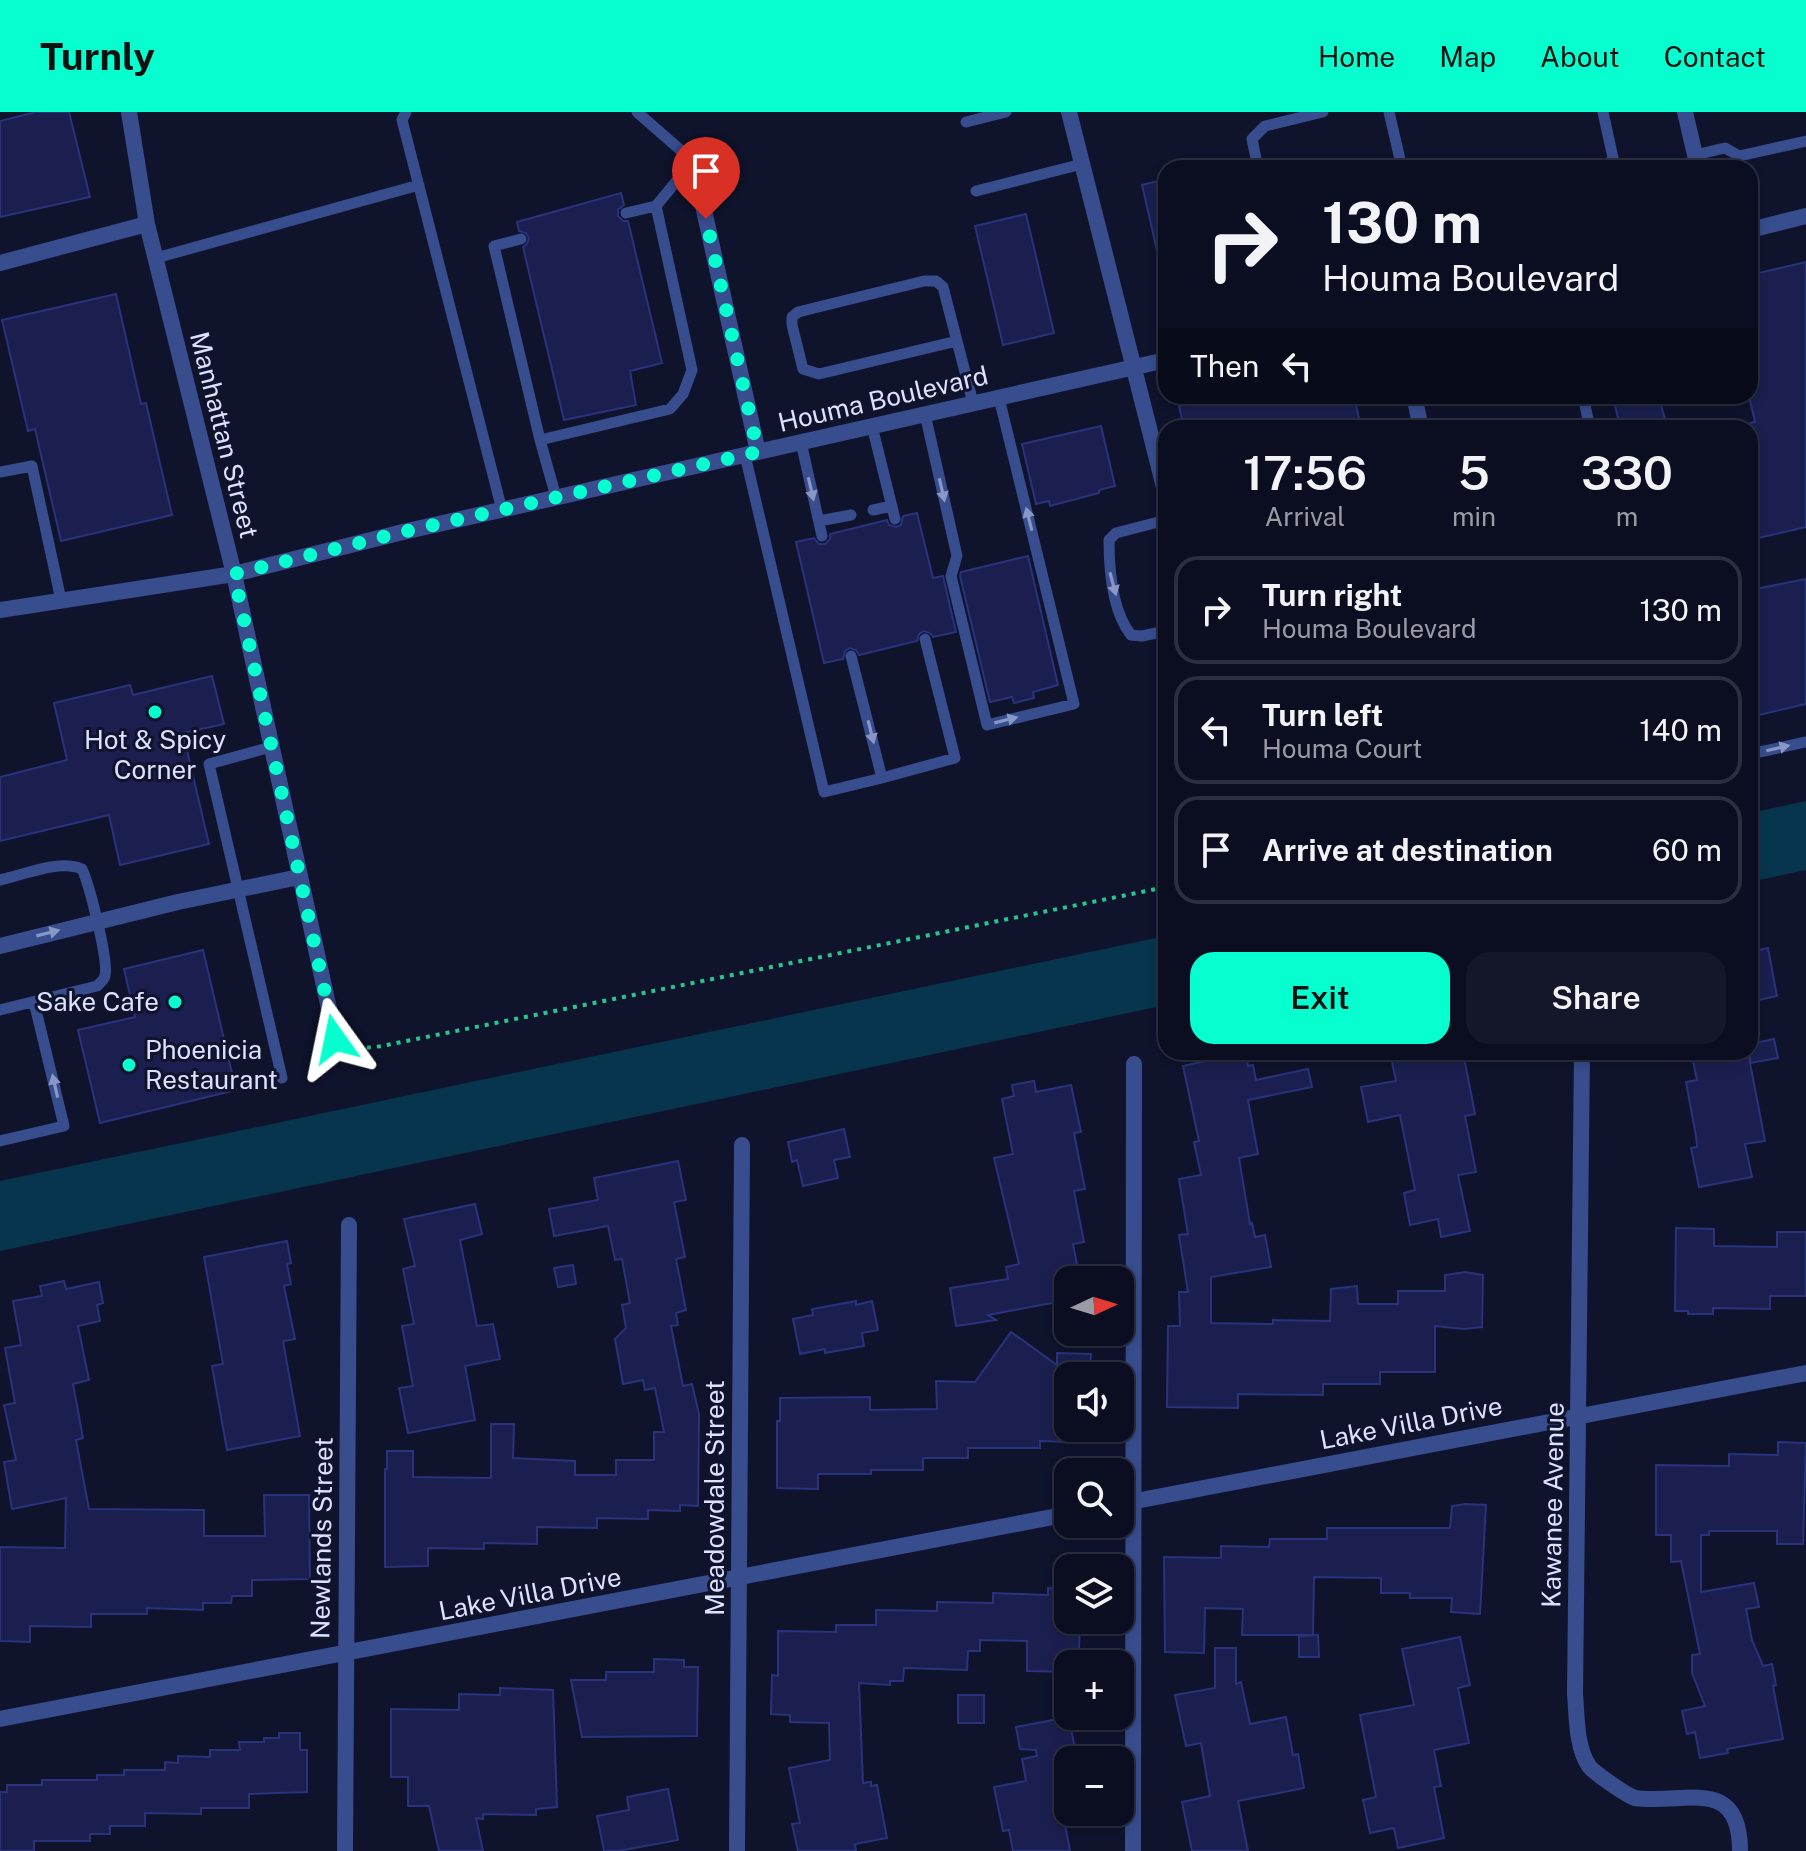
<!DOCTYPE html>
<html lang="en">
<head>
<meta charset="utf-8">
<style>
	body { margin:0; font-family:"Public Sans",sans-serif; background:#14172a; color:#f1f3f6; height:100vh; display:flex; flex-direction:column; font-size:30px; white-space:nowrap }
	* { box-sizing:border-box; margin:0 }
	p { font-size:26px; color:#9a9ca5 }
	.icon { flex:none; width:44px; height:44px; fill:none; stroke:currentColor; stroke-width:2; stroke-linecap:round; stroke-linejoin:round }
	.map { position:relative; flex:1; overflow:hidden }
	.panel { position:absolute; left:1158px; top:308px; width:600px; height:640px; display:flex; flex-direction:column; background:#0b0e21; border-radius:24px; box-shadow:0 4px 12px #0003,0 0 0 2px #2b2e3f }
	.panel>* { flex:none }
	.top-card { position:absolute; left:1158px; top:48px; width:600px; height:244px; border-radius:24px; box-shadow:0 4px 12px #0003,0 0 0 2px #2b2e3f; background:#0b0e21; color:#f1f3f6; overflow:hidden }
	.needle { width:52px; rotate:86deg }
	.buttons { position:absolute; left:1054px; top:1154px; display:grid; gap:16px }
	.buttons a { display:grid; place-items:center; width:80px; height:80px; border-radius:16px; background:#0b0e21; box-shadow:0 4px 12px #0003,0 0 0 2px #2b2e3f; font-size:40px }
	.pin { position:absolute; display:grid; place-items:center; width:68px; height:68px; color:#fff; margin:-82px -34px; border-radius:50% 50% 50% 0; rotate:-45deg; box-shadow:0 0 8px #0007 }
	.pin .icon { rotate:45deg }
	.me { position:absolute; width:88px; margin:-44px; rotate:348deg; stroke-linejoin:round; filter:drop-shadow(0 0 6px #0008) }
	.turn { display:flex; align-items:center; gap:28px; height:168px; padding:0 32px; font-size:36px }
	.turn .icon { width:104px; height:104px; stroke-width:2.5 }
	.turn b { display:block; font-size:56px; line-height:68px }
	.then { display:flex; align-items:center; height:76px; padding:0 32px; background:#0003; gap:16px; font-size:30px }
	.eta { display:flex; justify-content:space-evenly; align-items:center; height:136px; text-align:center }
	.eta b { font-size:48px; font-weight:600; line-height:56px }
	.action { display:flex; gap:16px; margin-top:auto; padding:16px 32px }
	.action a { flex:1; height:92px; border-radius:24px; background:#07ffcf; color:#111; font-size:32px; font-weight:600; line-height:92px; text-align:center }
	.action a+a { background:#14172a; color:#f1f3f6 }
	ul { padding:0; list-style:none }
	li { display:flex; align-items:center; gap:24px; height:108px; margin:0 16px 12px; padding:0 16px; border:4px solid #2b2e3f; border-radius:24px }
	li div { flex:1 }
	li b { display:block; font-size:30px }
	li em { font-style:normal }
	header { display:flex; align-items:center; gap:48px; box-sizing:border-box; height:112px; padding:0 40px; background:#07ffcf; color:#111 }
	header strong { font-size:38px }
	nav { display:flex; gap:44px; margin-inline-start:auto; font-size:28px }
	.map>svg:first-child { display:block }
	.water { fill:#07354e }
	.building { fill:#1a1f4f; stroke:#2a327c; stroke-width:2 }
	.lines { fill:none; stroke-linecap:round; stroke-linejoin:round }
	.path { stroke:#28c68e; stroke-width:4; stroke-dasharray:4 6; stroke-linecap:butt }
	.lane { stroke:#374d8e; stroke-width:11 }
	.street { stroke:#374d8e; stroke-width:16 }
	.oneway { fill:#8997c6 }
	.route { stroke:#07ffcf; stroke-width:14; stroke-dasharray:0 25.2 }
	.poi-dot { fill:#07ffcf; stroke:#0f132c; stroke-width:3 }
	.labels { text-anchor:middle; stroke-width:6; stroke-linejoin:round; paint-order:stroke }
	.street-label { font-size:26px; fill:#dbe1ff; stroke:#0f132c }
	.poi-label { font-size:26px; fill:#dbe1ff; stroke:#0f132c }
</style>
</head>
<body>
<header>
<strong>Turnly</strong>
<nav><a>Home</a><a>Map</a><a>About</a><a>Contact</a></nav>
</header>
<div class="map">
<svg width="1806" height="1739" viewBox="0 0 1806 1739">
	<rect width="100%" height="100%" fill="#0f132c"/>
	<!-- water -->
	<path class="water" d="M1806,689V758L1750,770V701Z
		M1166,824V893L0,1139V1069Z"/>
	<!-- building -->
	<path class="building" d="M36,0H69L90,85L0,105V9Z
		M1166,67V142L1158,143L1142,73Z
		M621,81L624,93L618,98V104L623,109H628L662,251L630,259L636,293L564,308L523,135L527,132L529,126L526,121L519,119L517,110Z
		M1026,102L1054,221L1003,233L975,114Z
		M1806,150V415L1750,428V311L1755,310L1750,289V163Z
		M116,182L141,292L146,291L172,403L61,429L35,317L28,319L2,208Z
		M1222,284H1354L1361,316H1184L1179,294Z
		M1613,284H1658L1668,316H1620Z
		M1101,314L1115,374L1099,378V381L1050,394L1049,389L1036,392L1022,332Z
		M917,401L933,466L943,464L956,520L933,525L930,521L924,519L919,522L917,529L859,543L856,538L850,536L845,539L843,547L824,551L796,430L814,426L819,432H825L830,427V422L887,408L889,413L896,415L901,413L903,404Z
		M1028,444L1058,573L1033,580L1034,586L1014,591L1012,585L990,590L960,464L961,460Z
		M1806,467V592L1750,605V478Z
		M212,564L224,612L183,621L209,732L120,753L109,703L0,729V665L67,648L54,591L130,573L133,583Z
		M1768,836L1777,884L1750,890V840Z
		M203,838L236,978L100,1011L78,918L135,905L124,857Z
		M1774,927L1778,946L1750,951L1765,1029L1745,1032L1752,1065L1699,1075L1691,1036L1697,1035L1696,1024L1686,970L1697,968L1691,940H1748L1750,950V932Z
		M1245,940L1248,954L1253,953L1256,968L1308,957L1312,975L1248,988L1258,1042L1239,1046L1250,1112L1252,1111L1255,1125L1265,1123L1271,1155L1211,1165V1211L1273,1212V1208L1330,1209L1331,1177L1357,1174L1358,1192H1398V1179H1445V1163L1465,1160L1483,1163L1482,1215L1464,1217L1435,1214V1260H1380V1272H1323V1283L1238,1282V1296L1167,1295L1168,1214H1180L1179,1180H1188L1179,1123L1188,1122L1179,1067L1201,1063L1194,1030L1199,1029L1183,954Z
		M1390,940H1463L1475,1002L1465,1004L1476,1060L1458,1063L1470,1119L1441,1125L1438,1107L1410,1113L1404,1081L1415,1078L1400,1003L1368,1010L1361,975L1396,969Z
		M1034,969L1036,980L1071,973L1081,1020L1074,1021L1085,1077L1074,1079L1084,1130L1073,1132L1080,1168H1068V1188L988,1203L996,1208L956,1214L950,1176L1008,1167L1006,1155L1019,1152L994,1046L1013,1042L1002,987L1014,984L1012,973Z
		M844,1017L850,1045L834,1048L838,1066L803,1074L797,1048L792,1050L788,1030Z
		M678,1049L686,1088L674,1090L685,1145L676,1147L686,1198L676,1201L678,1213L671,1214L683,1274L692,1272L699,1302L698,1394L680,1393V1399L648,1398V1407L597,1406V1416L537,1415V1432L484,1431V1437L428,1436V1454L385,1455V1357H387V1339H413V1365L491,1366V1312H514L513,1346L575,1349V1363H616V1348H654V1320H664L655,1276L645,1278L643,1268L623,1272L615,1227L626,1216L622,1193L630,1191L622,1147L615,1148L608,1114L554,1124L549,1097L598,1088L594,1066Z
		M475,1092L482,1122L460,1128L477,1214L493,1212L500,1247L465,1254L475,1308L408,1321L399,1276L413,1274L402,1214L414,1212L403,1157L415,1154L404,1107Z
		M1676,1116L1714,1117V1134L1777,1135V1120H1806V1184H1770V1197L1713,1196V1202H1688V1199H1675Z
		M287,1129L291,1151L287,1152L291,1172L284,1174L295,1227L283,1229L300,1324L227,1338L212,1254L223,1252L204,1145Z
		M573,1153L576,1172L558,1175L554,1156Z
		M64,1169L66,1177L99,1170L103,1191L97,1193L100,1209L78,1214L89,1268L73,1272L83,1326L76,1328L89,1397L204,1398V1424H265L264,1383H309L310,1467L252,1468V1484H232L231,1491H203V1498L147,1496V1502H91V1515L30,1514V1530L0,1529V1435L65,1436L66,1386L12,1397L4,1350L16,1348L4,1293L15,1291L5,1236L21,1233L13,1189L42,1184L40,1174Z
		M856,1189V1193L872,1189L878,1218L862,1221L864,1234L825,1241V1237L800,1242L793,1207L813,1203L812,1197Z
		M1011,1220L1057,1253V1241L1091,1242L1090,1264H1068V1330L1040,1329V1336H968V1346H923V1358H871V1362H818V1377L777,1376V1309H780V1286L870,1285V1298L937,1297L936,1269L975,1270Z
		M1778,1330L1806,1331L1803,1432H1777V1419H1709V1423H1701V1480L1754,1471L1759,1495L1746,1497L1752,1528L1763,1554L1772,1552L1776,1573L1773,1574L1783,1627L1727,1637L1728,1641L1700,1646L1695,1620L1687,1622L1682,1599L1705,1594L1692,1561V1543L1700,1542L1681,1449L1671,1450V1423H1656V1353L1729,1354V1342L1778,1343Z
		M1465,1392L1486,1393L1480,1502L1451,1500L1452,1486H1410V1481H1381V1466L1314,1465L1313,1523H1242L1243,1497L1205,1496L1204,1541L1165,1540L1164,1445L1221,1446V1434L1269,1435L1270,1427H1327V1416H1450L1452,1394Z
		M1048,1476L1068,1477V1508H1080L1079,1539H1068V1560L1027,1559V1529L980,1528V1539H968L967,1558L904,1556L903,1569H890V1573L859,1571L863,1671L871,1670V1674L877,1673L887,1726L855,1732L856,1739H798L792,1712L800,1711L789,1656L830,1648L829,1611L790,1610V1603L771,1602L772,1563L778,1564V1519L836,1520V1513H876V1498L937,1499V1490L993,1491V1481L1048,1483Z
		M1318,1523L1319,1545H1299V1524Z
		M1460,1525L1470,1573L1458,1576L1469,1631L1434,1638L1441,1674L1434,1675L1444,1726L1398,1736L1394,1716L1370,1721L1363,1688L1376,1685L1360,1603L1414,1593L1402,1537Z
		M1215,1536H1236V1572L1241,1570L1250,1612L1286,1605L1293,1643L1298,1642L1304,1676L1238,1689L1248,1739H1192L1182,1690L1210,1684L1201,1631L1186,1634L1175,1583L1215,1576Z
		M654,1547L684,1548V1555H698L697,1624L582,1625L571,1568H606V1560H654Z
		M500,1576L553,1578L557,1695L536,1697V1703L483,1702V1707L476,1706L483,1739H439L429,1694H408V1665H391V1597L459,1598V1582L500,1583Z
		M958,1583H984V1611H958Z
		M1069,1605L1077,1648H1068V1706L1064,1707L1070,1739H1013L1009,1718L1003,1719L994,1675L1026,1669L1022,1647L1037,1644L1036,1638L1020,1637L1016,1615Z
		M279,1621H300V1638H307V1680L249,1682V1696H201V1702L145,1701V1714H110V1722H90V1729H34V1739H0V1680H7V1673H42V1668H97V1663H124V1658H165V1650L178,1651V1644L210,1645V1638H240L239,1630H264V1626H279Z
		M668,1677L678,1728L618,1739H604L597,1704L629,1698L627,1685Z"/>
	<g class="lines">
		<!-- path -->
		<path class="path" d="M357,937L382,934L1166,775"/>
		<!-- lane -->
		<path class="lane" d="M406,0L402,8L502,398
			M1389,0L1402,56
			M1603,0L1613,46L1606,56
			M966,10L1006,0
			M1695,43L1725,36L1739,44L1732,56
			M1739,44L1806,29
			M1258,56L1252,27L1265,14L1323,0
			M976,79L1082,52
			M626,101L656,94
			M521,127L494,134L540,328
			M156,146L419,73
			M957,229L819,262L803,257L792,213V205L798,200L924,169H936L943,175L973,291
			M1583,284L1590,316
			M925,302L957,444L951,464L987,613L1074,592L999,286
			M872,314L895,407
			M801,330L822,424
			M745,343L824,680L882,666
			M0,360L32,354L61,488
			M556,385L540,328L670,297L683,282L692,258L656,94L693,49L637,0
			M873,398L892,394
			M1166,408L1116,421L1109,428C1109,458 1112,499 1131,523L1142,524L1166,519
			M819,409L851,403
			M851,544L882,666L955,646L925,527
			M271,635L209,652L282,966
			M1750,642L1806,630
			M0,768C24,763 59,747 82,757C89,772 109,849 105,864C104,868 100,871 97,874L0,898
			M0,1029L64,1014L34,890"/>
		<!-- street -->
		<path class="street" d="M129,0L147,112L234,462L338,938
			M1069,0L1166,383
			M1685,0L1698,56
			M693,49L758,340
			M1750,118L1806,104
			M0,151L147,112
			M1414,284L1421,316
			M0,498L234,462L403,420L1166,248
			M0,834L178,790L299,765
			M1582,940L1575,1582C1577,1605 1576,1635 1589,1654C1594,1661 1628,1684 1635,1686C1683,1693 1740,1662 1740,1739
			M1120,1392L1806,1261
			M0,1607L1068,1402
			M345,1739L349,1113
			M737,1739L742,1033
			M1133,1739L1134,952"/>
	</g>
	<!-- one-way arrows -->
	<defs><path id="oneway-solid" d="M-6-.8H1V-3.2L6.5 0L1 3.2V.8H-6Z" transform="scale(2)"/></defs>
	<g class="oneway">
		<use href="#oneway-solid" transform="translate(811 377) rotate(77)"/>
		<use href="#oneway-solid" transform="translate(942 378) rotate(77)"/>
		<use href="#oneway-solid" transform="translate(1029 407) rotate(-104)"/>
		<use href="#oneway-solid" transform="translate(1113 472) rotate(75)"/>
		<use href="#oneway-solid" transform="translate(1006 608) rotate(-14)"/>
		<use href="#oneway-solid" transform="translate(871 620) rotate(76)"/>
		<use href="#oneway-solid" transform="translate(1778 636) rotate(-13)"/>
		<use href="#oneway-solid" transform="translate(48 821) rotate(-14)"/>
		<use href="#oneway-solid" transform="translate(55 974) rotate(-103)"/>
	</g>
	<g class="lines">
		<!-- route -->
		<path class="route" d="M335,927L234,462L403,420L758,340L706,107"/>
	</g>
	<!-- markers -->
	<g class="poi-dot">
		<circle cx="155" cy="600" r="8"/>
		<circle cx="175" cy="890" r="8"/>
		<circle cx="129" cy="953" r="8"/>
	</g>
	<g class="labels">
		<!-- street labels -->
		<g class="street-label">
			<text transform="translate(883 287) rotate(-13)" y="9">Houma Boulevard</text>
			<text transform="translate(224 323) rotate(76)" y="9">Manhattan Street</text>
			<text transform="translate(1411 1311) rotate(-11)" y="9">Lake Villa Drive</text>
			<text transform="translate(715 1386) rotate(-90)" y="9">Meadowdale Street</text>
			<text transform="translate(1553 1393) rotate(-89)" y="9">Kawanee Avenue</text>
			<text transform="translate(322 1426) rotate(-89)" y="9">Newlands Street</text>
			<text transform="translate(530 1482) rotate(-11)" y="9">Lake Villa Drive</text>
		</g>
		<!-- poi labels -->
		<g class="poi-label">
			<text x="155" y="637">Hot &amp; Spicy<tspan x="155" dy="30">Corner</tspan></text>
			<text x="159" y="899" text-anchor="end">Sake Cafe</text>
			<text x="145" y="947" text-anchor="start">Phoenicia<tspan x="145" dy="30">Restaurant</tspan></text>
		</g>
	</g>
</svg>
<div class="buttons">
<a><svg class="needle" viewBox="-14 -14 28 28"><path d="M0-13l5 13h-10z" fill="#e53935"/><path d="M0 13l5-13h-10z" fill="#9a9ca5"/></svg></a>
<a><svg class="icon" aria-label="sound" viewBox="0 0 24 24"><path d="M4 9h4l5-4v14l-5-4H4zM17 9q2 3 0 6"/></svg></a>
<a><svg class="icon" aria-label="search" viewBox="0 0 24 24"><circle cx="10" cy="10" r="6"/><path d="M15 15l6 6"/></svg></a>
<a><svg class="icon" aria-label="layers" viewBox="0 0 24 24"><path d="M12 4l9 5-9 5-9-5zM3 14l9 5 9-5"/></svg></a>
<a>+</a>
<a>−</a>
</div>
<div class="pin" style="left:706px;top:107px;background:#d93025"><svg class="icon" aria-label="arrive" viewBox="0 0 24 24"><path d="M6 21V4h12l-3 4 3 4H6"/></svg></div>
<svg class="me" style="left:335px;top:927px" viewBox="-20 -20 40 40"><path d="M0-17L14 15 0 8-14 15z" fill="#07ffcf" stroke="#fff" stroke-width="4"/></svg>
<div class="top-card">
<div class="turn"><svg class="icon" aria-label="right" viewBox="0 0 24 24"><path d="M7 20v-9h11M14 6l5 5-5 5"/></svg><div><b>130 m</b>Houma Boulevard</div></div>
<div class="then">Then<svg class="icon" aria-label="left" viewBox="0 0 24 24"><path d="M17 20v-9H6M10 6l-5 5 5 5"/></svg></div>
</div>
<section class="panel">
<div class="eta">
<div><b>17:56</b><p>Arrival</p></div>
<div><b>5</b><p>min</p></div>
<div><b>330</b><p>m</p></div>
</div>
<ul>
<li><svg class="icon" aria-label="right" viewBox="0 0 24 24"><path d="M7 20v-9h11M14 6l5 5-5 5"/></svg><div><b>Turn right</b><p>Houma Boulevard</p></div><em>130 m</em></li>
<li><svg class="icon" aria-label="left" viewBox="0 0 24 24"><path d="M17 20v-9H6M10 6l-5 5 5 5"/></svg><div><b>Turn left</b><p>Houma Court</p></div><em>140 m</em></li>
<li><svg class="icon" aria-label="arrive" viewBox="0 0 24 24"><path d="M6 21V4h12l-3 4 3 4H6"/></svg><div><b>Arrive at destination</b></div><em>60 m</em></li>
</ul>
<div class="action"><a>Exit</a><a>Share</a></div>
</section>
</div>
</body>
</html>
